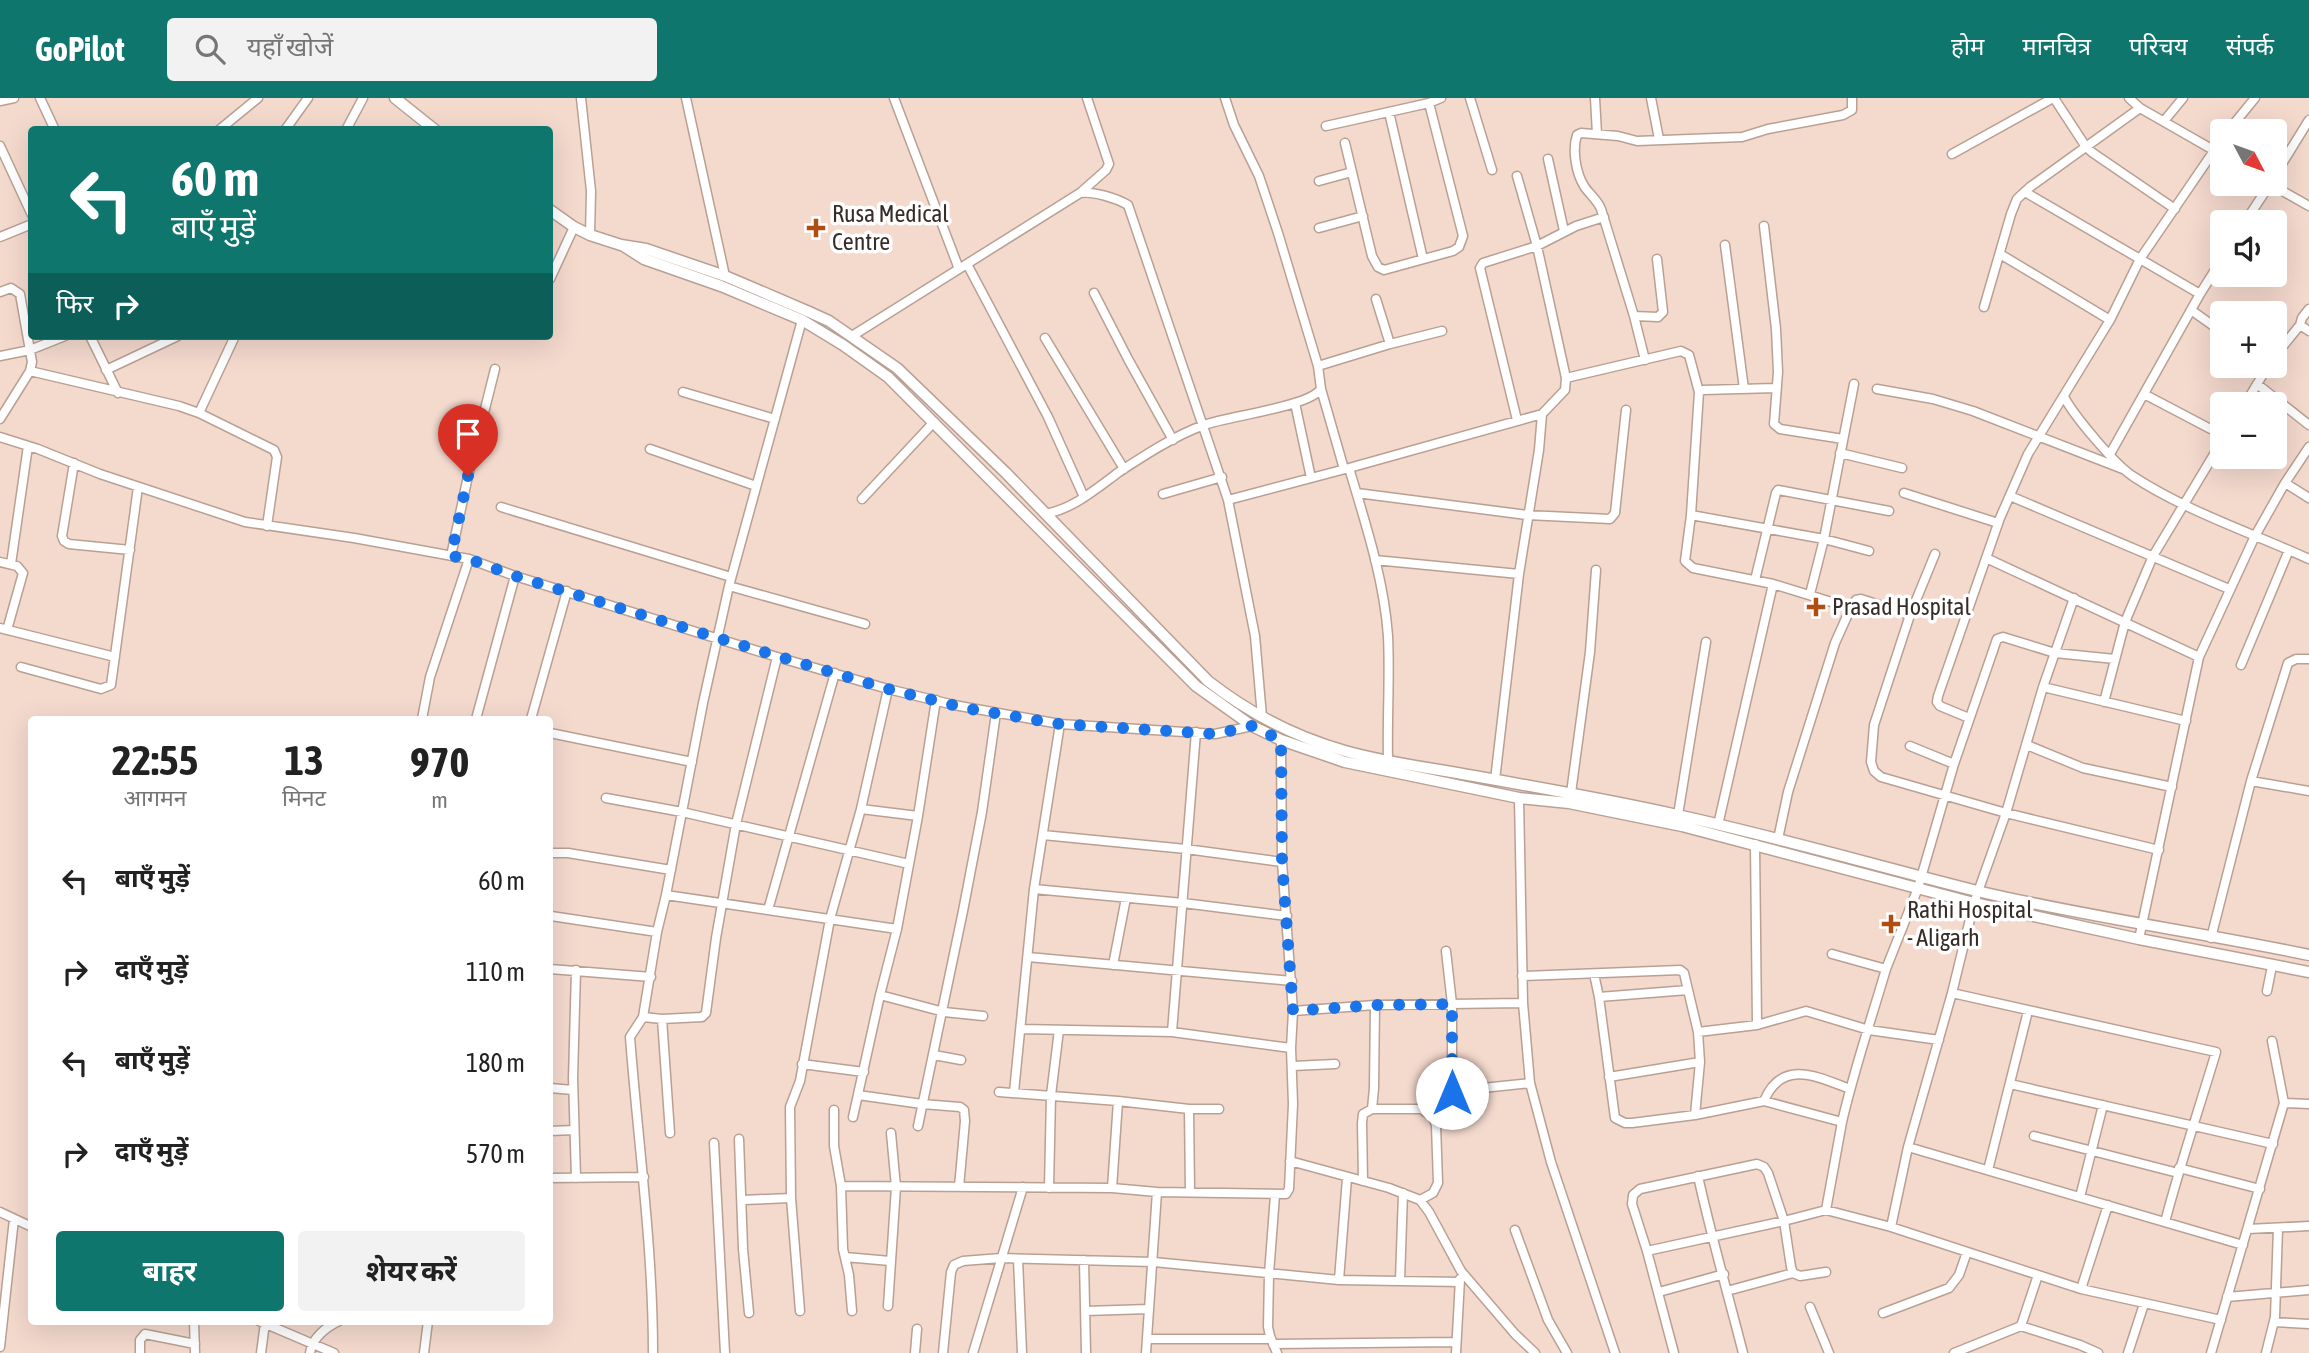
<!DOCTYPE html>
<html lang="hi">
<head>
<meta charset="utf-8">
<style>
	body { margin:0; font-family:"Asap Condensed","Noto Sans Devanagari",sans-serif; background:#f2f2f2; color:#222; height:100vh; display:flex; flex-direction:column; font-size:26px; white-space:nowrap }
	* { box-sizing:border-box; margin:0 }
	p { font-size:23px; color:#767676 }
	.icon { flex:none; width:38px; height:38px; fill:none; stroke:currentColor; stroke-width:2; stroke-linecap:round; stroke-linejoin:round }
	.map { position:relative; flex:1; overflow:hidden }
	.details { position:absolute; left:28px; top:618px; width:525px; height:609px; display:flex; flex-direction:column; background:#fff; border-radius:7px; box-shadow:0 7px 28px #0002 }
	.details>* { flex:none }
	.guide { position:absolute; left:28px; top:28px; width:525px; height:214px; border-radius:7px; box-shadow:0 7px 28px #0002; background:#0f766e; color:#fff; overflow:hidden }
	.needle { width:46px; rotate:131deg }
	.fabs { position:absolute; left:2210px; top:21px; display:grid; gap:14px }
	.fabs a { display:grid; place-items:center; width:77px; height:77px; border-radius:7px; background:#fff; box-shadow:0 7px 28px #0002; font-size:35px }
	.pin { position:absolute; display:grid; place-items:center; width:60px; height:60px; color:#fff; margin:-72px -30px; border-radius:50% 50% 50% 0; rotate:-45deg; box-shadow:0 0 7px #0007 }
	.pin .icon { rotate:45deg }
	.me { position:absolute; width:77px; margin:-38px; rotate:0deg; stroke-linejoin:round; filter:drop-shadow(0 0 5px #0008) }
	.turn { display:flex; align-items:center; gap:24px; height:147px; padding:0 28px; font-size:32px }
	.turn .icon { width:91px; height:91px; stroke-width:2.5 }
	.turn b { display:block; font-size:49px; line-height:60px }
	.then { display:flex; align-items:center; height:66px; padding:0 28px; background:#0003; gap:14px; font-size:26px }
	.eta { display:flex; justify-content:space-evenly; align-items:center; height:119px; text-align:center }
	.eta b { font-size:42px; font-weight:700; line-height:49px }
	.cta { display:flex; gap:14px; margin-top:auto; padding:14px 28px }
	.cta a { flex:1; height:80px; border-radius:7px; background:#0f766e; color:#fff; font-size:28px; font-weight:700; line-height:80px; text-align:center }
	.cta a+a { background:#f2f2f2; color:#222 }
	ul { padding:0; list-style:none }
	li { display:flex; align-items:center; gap:21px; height:91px; padding:0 28px }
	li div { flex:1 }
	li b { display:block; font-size:26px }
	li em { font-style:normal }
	header { display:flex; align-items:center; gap:42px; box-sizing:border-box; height:98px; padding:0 35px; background:#0f766e; color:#fff }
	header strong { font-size:33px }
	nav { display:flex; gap:38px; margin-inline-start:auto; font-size:24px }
	.search { width:490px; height:63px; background:#f2f2f2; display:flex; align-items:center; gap:18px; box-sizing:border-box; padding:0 24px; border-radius:7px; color:#767676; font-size:26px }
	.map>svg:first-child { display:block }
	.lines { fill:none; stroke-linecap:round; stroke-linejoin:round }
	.minor-casing { stroke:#b9a094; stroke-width:11 }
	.tertiary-casing { stroke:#b9a094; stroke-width:13 }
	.minor { stroke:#fff; stroke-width:8 }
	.tertiary { stroke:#fff; stroke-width:10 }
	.route { stroke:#1a73e8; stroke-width:12; stroke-dasharray:0 21.6 }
	.poi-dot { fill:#b04e11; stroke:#fff; stroke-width:2.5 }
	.labels { text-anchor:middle; stroke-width:7; stroke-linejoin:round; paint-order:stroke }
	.poi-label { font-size:24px; fill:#372d28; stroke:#fff; text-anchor:start }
</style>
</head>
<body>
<header>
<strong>GoPilot</strong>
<div class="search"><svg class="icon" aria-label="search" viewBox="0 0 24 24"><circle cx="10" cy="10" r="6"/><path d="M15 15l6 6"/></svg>यहाँ खोजें</div>
<nav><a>होम</a><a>मानचित्र</a><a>परिचय</a><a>संपर्क</a></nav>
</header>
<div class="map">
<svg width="2309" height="1255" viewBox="0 0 2309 1255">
	<rect width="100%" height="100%" fill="#f4d9cd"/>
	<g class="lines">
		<defs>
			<path id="minor" d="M40,0L55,32
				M581,0L591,93L590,137
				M686,0L725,178
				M894,0L959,171
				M1470,0L1492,72
				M1595,0L1597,36
				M1651,0L1659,41
				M2054,0L2086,49L2093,55L2175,111
				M2129,0L2140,10L2222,57
				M0,3L14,0
				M1389,14L1423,161
				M2164,23L2183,0
				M1326,28L1429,5L1441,0
				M219,32L258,0
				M285,32L308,0
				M346,32L363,0
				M2228,33L2255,0
				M1345,45L1372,158L1378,169L1384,172L1453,153L1459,149L1463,138L1429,5
				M0,48L32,117
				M1952,56L2053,0
				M1548,61L1564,133
				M2275,77L2309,22
				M1319,83L1352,74
				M2270,86L2309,108
				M2025,94L2200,196L2222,161
				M1080,95L1106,72L1109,66L1087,0
				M2245,124L2270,86
				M1764,128L1776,231L1778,274L1774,326L1780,331L1843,341
				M1319,130L1363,118
				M0,139L32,126
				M1725,147L1744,291
				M2000,156L2110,222
				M967,166L1048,319L1084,399
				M550,181L574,129
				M0,194L11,190L20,196L32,264L30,273L0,321
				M1094,195L1128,261L1173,342
				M1376,201L1390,246
				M1984,209L2011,116L2017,101L2030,89L2140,10
				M2191,212L2222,234
				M1634,218L1658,219L1663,214L1657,161
				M2300,227L2309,233
				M90,238L118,295
				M852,238L1080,95C1093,93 1116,100 1128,107L1228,402L1255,538L1262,619
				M1045,240L1124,371
				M0,258L30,252L65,238
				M2275,258L2300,227L2302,220L2309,211
				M1645,262L1634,218L1601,111C1597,101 1589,96 1584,88C1576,75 1572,52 1577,37L1581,35L1618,38L1637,43L1742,39L1768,31L1843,17L1852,12V0
				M1318,268L1390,246L1442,233
				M106,272L178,238
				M30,273L179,308L199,315L274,352L277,359L267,428
				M1566,280L1681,253L1689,257L1699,294
				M2257,286L2309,327
				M1776,290L1703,292L1699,294L1691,417L1685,463L1693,470L1773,486L1851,510
				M1321,291L1344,371
				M1877,291L1933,301L1973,313L2123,371
				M683,294L775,321
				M2144,296L2222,337
				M2064,299C2075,319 2115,367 2134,379C2186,413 2252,435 2309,461
				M1295,305L1311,380
				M2245,306L2268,268
				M199,315L235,238
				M1517,322L1480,170L1483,165L1537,148L1576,128L1604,119
				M0,339L38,351L100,376L245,424L354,440L469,461L515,478L777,559L888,591L954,607L1060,626L1215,636L1252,628
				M650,351L756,388
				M1840,355L1902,370
				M2110,356L2200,196
				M74,365L62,438L64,443L69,446L130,452
				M2285,385L2309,400
				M1357,395L1527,417L1610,421L1615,415L1626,312
				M1904,395L1998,425
				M1163,396L1222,379
				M2010,398L2229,491
				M862,401L934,324
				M1228,402L1349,370
				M501,409L731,479
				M1045,416C1073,411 1096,391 1119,374C1145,357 1174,338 1204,327C1229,318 1308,309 1321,291L1318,268L1278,135L1259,78L1234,27L1225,0
				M1691,417L1824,441L1869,453
				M1935,456L1910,517L1874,627L1871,664L1874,673L1881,679L2006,715L2043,589L2186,623
				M451,458L468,378L495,271
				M1986,460L2199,559
				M1375,462L1519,476
				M0,464L17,468L23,475L7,532
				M11,466L28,348
				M1755,482L1776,395L1778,392L1889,413
				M729,488L865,526
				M1810,496L1824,441L1854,286
				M0,530L115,559
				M2241,567L2289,452
				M21,569L101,591L111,587L138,389
				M2043,589L2074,500
				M2104,604L2125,524L2153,458L2222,343
				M1969,620L1940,608L1937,604L1938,598L2000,420L2028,356L2110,222L2140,161L2222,41
				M422,621L430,579L469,461
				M476,621L515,478
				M531,621L567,493
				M550,635L692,664
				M2027,647L2083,670L2172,689
				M1910,648L1954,666
				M1388,662C1387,621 1390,579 1388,538C1384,481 1365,424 1349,370L1542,316L1565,292L1566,280L1537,148L1517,78
				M1495,682L1519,476L1539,352L1542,316
				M2251,683L2309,693
				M1571,695L1590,554L1596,472
				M606,700L682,714L909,766
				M1519,700L1523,905L1530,985L1551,1064L1615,1255
				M861,711L888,591
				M1678,717L1706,544
				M1718,727L1773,486
				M1043,737L1186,751L1282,764
				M1778,741L1788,694L1835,545L1852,507L1856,502L1861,501L1910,517
				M1755,746L1757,927
				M550,755H568L671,772
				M1034,791L1183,805L1287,818
				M666,797L897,831L918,718L936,602
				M768,812L835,575
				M551,818L657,834
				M2211,840L2251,683L2288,565L2296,561H2309
				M2139,841L2199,559L2255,438L2285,385L2309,349
				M1446,853L1452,906V995
				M1832,856L1886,871C1871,922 1854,972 1842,1024
				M1028,859L1292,883
				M1113,867L1126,800
				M550,871L651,879
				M1886,871L1918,790L1954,666L1997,541L2003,539L2055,555L2115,561
				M1594,876L1599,899L1615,1020L1625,1025H1632L1695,1017L1764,1003L1842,1024L1826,1112
				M1522,878L1680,872L1684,875L1698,934
				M2267,893L2272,868
				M1952,895L2216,954C2199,1011 2180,1067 2165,1124
				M880,897L944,914L983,918
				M1599,899L1688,892
				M1293,913L1375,907L1523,905
				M643,919L662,921L702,919L706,915L716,840L736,726L777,559
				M662,921L670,1035
				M1021,931L1172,934L1291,950
				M1172,934L1196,634
				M934,957L961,962
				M802,966L864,974
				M1293,968L1335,966
				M1609,979L1700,964
				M2010,986L2273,1046
				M550,990L573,992
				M1473,991L1530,985
				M999,994L1118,1003L1189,1011L1190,1093
				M1014,994L1034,791L1060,626
				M858,997L922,1006L960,1009L964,1012L965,1023L959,1089
				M1764,1003C1782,960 1818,979 1850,991
				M2284,1005L2309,1006
				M1189,1011H1219
				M1372,1011L1374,990L1375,907
				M834,1012V1048L841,1088L843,1151L849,1177L852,1213
				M1695,1017L1700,964L1698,934L1757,927L1806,913L1869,932L1939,942
				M853,1019L880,897L897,831
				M918,1028L963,813L982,714L996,615
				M550,1033L574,1032
				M2034,1038L2178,1075
				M739,1041L743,1151L749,1215
				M714,1045L725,1255
				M1908,1049L2243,1147
				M1290,1063L1389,1090L1420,1102L1429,1114L1461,1173L1515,1236L1535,1255
				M2179,1070L2260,1091
				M1988,1072L2028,913
				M1698,1078C1711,1138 1728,1196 1743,1255
				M550,1080L644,1079
				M576,1080L573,980L576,872
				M1363,1083L1362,1025L1363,1016L1372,1011H1421L1433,1019L1436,1027L1438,1085L1433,1095L1420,1102
				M841,1088L1112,1090L1157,1094L1286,1096L1289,1091L1293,1006L1291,950L1293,913L1282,764L1281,642
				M1049,1090L1051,997L1059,932
				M1112,1090L1118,1003
				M1275,1097L1269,1176L1268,1229L1270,1238L1277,1255
				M2080,1099L2103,1007
				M743,1102L791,1100
				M0,1114L32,1129
				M1891,1129L1908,1049L1952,895L1974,805L2006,715L2159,752
				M2248,1131L2309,1128
				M1515,1132L1548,1222L1567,1255
				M1647,1153L1632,1106L1633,1097L1640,1091L1757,1066L1764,1069L1768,1075L1784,1123L1791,1169L1793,1175L1800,1178L1826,1174
				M845,1159L890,1163
				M1018,1161L1022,1255
				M1084,1162L1086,1255
				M1339,1182L1347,1080
				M1400,1182L1403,1095
				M2081,1191L2108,1107
				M1727,1193L1793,1175
				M1659,1194L1724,1176
				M2227,1199L2309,1192
				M888,1208L896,1089L891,1035
				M1810,1209L1829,1255
				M800,1213L791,1100L790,1009L800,983L830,821L861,711L918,718
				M1085,1213L1149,1211
				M1883,1215L1949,1190L1959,1177L1967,1154
				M194,1223L195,1255
				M259,1223L334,1255
				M2274,1224L2309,1226
				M2021,1228L2038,1177
				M1147,1241H1271
				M1273,1246L1455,1244
				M0,1249L14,1121
				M140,1255V1242L145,1236L195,1246
				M261,1255L265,1225
				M310,1255C312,1240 326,1229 339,1223
				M424,1255L428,1223
				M653,1255C653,1149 638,1044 630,939L643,919L657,834L666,797L703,605L729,488L802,222
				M915,1255L917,1231
				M943,1255L951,1174L954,1167L963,1163L1001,1160L1154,1164L1339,1182L1460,1184
				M973,1255L1023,1089
				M1146,1255L1157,1094
				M1456,1255L1460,1181
				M1674,1255L1647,1153L1784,1123L1826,1112L1891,1129L2081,1191L2221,1222
				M1954,1255L2021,1228L2080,1247L2098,1255
				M2128,1255L2144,1206
				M2211,1255L2284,1005L2272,943
				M2266,1255L2275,1219L2278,1130"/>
			<path id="tertiary" d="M395,0L435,32
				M550,112L574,129L590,137L621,147L646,151L725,178L807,213L829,223L897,270L1006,375L1208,583C1249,615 1295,639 1345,653C1387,665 1432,670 1474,678C1542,690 1610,702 1677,717C1778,739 1877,768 1977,793C2087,819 2199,834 2309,857
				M622,147L644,161L721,188L802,222L843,247L888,279L1196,588L1252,628L1281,642L1345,664L1519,700L1569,705L1682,728L1974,805L2139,841L2309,874"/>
		</defs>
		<!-- minor casing -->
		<use href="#minor" class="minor-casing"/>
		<!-- tertiary casing -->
		<use href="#tertiary" class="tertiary-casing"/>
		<!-- minor -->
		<use href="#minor" class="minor"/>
		<!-- tertiary -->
		<use href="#tertiary" class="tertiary"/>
	</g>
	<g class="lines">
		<!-- route -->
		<path class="route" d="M468,378L451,458L469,461L515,478L777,558L888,591L970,611L1060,626L1215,636L1252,628L1281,642L1282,764L1293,913L1375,907L1452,906V995"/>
	</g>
	<!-- markers -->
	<g class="poi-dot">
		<path d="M812.5 119.5h7v7h7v7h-7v7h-7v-7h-7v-7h7z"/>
		<path d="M1812.5 498.5h7v7h7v7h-7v7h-7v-7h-7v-7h7z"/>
		<path d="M1887.5 815.5h7v7h7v7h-7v7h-7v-7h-7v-7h7z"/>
	</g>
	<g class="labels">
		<!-- poi labels -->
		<g class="poi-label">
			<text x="832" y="124">Rusa Medical<tspan x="832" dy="28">Centre</tspan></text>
			<text x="1832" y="517">Prasad Hospital</text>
			<text x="1907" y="820">Rathi Hospital<tspan x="1907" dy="28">- Aligarh</tspan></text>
		</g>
	</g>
</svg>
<div class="fabs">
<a><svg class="needle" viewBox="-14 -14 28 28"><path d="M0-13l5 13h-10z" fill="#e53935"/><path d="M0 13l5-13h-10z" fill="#767676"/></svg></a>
<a><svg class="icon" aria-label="sound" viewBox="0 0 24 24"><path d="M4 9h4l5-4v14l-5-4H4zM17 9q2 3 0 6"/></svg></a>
<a>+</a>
<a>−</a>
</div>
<div class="pin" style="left:468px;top:378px;background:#d93025"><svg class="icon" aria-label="arrive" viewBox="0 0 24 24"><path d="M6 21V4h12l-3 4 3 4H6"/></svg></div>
<svg class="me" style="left:1452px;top:995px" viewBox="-20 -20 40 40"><circle r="19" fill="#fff"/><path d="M0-13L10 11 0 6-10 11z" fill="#1a73e8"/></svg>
<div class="guide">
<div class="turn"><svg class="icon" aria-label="left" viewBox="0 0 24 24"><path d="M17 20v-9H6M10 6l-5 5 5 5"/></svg><div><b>60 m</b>बाएँ मुड़ें</div></div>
<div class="then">फिर<svg class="icon" aria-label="right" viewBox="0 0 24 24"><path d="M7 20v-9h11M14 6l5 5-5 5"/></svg></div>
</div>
<section class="details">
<div class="eta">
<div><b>22:55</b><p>आगमन</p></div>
<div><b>13</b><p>मिनट</p></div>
<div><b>970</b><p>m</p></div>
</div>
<ul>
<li><svg class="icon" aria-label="left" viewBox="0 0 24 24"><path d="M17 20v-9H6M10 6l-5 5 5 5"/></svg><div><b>बाएँ मुड़ें</b></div><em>60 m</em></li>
<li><svg class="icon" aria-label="right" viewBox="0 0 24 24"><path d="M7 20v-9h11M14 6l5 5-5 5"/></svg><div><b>दाएँ मुड़ें</b></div><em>110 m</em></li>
<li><svg class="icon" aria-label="left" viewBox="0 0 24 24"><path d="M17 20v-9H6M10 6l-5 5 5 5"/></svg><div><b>बाएँ मुड़ें</b></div><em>180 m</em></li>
<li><svg class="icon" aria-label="right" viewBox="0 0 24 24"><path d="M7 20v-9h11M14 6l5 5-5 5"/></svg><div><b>दाएँ मुड़ें</b></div><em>570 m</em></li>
</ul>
<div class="cta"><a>बाहर</a><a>शेयर करें</a></div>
</section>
</div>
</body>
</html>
